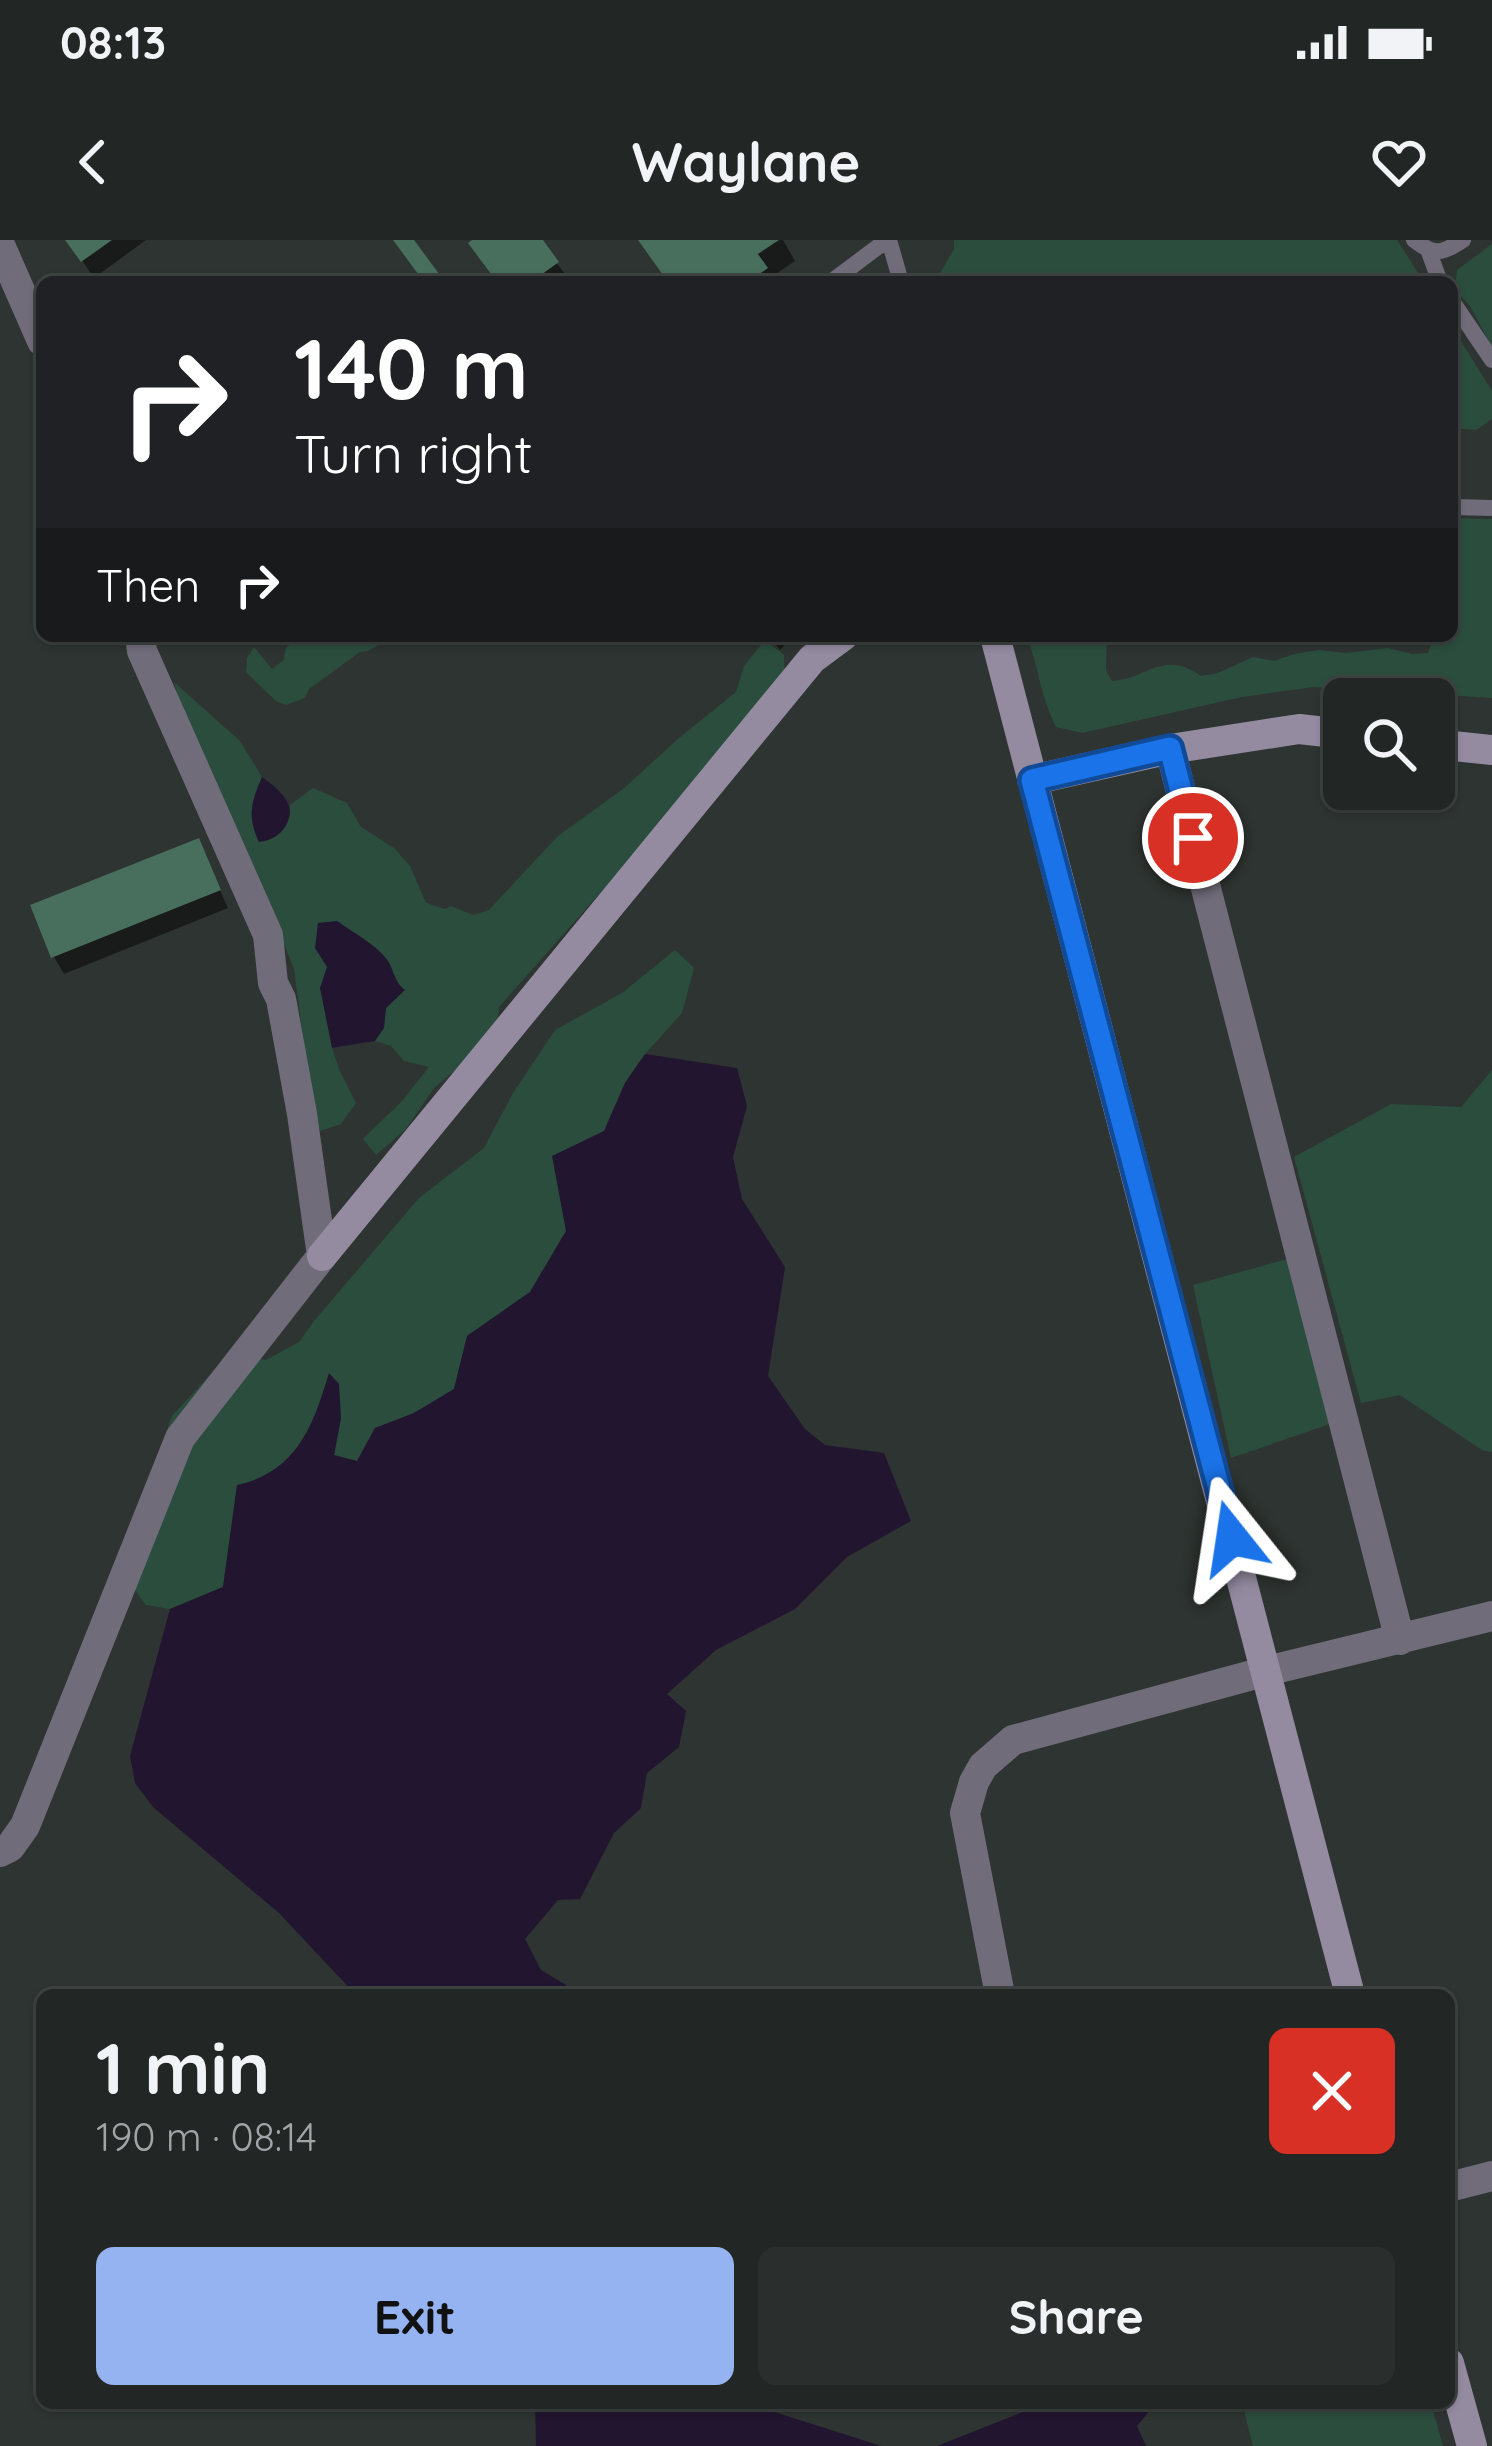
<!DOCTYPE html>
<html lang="en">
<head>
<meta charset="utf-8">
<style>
	body { margin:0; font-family:Quicksand,sans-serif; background:#2a2f2d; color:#f1f3f6; height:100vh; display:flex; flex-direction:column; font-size:45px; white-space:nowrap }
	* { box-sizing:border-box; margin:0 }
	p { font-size:39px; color:#a2a5a7 }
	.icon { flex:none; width:66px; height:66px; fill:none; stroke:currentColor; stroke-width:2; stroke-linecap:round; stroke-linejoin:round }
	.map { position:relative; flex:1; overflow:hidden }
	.side { position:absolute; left:36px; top:1749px; width:1419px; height:420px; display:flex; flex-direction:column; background:#222725; border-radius:18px; box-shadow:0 3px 9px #0004,0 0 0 3px #3f4442 }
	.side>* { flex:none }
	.guide { position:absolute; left:36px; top:36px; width:1422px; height:366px; border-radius:18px; box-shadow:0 3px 9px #0004,0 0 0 3px #3f4442; background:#202124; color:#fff; overflow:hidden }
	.fabs { position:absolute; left:1323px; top:438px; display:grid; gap:24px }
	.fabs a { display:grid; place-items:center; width:132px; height:132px; border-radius:18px; background:#222725; box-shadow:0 3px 9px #0004,0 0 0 3px #3f4442; font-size:60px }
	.pin { position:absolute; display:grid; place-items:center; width:102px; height:102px; color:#fff; margin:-51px; border:6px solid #fff; border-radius:50%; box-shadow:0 3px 12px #0007 }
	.me { position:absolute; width:132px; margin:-66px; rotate:345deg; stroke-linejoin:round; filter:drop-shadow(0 0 9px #0008) }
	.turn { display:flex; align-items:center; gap:42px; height:252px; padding:0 60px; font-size:54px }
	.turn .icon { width:156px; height:156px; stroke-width:2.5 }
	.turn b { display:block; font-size:84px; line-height:102px }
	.then { display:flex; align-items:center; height:114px; padding:0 60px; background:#0003; gap:24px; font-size:45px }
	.round { display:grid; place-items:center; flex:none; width:126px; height:126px; border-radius:18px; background:#2a2f2d }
	.head { display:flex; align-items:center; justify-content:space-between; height:204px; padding:0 60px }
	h1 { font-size:72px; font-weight:700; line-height:90px }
	.button { display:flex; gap:24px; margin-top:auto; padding:24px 60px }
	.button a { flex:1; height:138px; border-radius:18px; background:#95b2f1; color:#111; font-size:48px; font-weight:700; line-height:138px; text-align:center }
	.button a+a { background:#2a2f2d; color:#f1f3f6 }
	.status { display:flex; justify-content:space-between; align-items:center; height:84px; padding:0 60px; background:#222725; direction:ltr }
	.status svg { height:33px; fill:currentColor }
	header { display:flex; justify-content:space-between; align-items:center; height:156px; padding:0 60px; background:#222725; font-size:54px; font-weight:700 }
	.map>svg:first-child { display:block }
	.green { fill:#2b4d3e }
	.water { fill:#21152f }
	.shadow { fill:#0007 }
	.building { fill:#486e5d }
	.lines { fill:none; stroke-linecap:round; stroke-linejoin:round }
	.lane { stroke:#716c7a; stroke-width:16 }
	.street { stroke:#716c7a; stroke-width:30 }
	.secondary { stroke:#948ba1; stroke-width:30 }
	.route-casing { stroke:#114b97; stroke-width:30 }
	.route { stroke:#1a73e8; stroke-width:21 }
</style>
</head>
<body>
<div class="status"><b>08:13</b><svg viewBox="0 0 49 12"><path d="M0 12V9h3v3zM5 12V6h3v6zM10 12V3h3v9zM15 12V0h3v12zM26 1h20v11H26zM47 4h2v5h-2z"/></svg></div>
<header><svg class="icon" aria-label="back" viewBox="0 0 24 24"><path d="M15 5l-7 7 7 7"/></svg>Waylane<svg class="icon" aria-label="heart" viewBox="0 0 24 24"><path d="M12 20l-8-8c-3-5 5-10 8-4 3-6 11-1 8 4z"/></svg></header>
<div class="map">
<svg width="1492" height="2206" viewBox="0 0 1492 2206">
	<rect width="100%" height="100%" fill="#2e3431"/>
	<!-- green -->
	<path class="green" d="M954,0H1397L1424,42H935L954,9Z
		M1492,4V107L1470,66L1455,50L1457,30Z
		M1452,87L1492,151V179L1476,190L1452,188Z
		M1452,278L1492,279V458L1313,447L1242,457L1082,493L1056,487C1041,458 1038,426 1027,396H1107L1106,430L1112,441C1148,439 1162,409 1201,436L1218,433L1253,417L1274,421L1294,414L1318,410L1346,413L1388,408L1412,414L1428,413L1433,396H1452Z
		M305,396H394L368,411L360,412L309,449L305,458L286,465L276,461L246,432L247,418L254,407L272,429L284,420L286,407Z
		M761,405H771L784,415L785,439L717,521L499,767L498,781L469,818L434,848L406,889L376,915L363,899L402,861L429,827L404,821L391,806L375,801L332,808L339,829L356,863L341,884L320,891L311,858L294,729L271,671L186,487L174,442L240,501L262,537C251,563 247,576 259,602L290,577V565L313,548L347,563L361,587L394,608L410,626L426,663L445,669L451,666L473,675L489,670L558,596L623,549L679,498L736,452L744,426Z
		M675,710L694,728L682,773L645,814L625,843L604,891L553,916L566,991L530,1052L467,1096L454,1149L414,1173L375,1188L357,1221L334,1216L341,1178L329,1134C313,1188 296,1232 237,1246L223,1347L170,1369L146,1365L125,1337L143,1257L172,1176L232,1111L266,1120L299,1102L314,1081L419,958L484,908L513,853L555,790L622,753Z
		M1492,830V1212L1482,1210L1400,1155L1361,1163L1294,917L1391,864L1461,867Z
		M1291,1018L1333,1183L1231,1218L1193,1045Z
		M1242,2163H1431L1443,2206H1253Z"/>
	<!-- water -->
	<path class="water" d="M262,537C279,550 299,564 285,587C278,597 271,600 259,602C247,576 251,563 262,537Z
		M337,681C352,692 372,702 385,717C394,727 393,741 405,750L386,768L384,788L375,801L332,808L320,748L327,727L315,708L318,683Z
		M645,814L737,828L747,866L733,917L742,959L785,1027L768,1136L805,1189L825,1205L884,1213L911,1281L847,1317L795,1369L716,1410L667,1454L686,1471L679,1507L647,1533L641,1568L614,1593L580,1659L558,1660L525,1699L541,1730L566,1745L568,1755H356L279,1673L153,1567L135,1543L130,1516L170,1369L223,1347L237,1245C296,1232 313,1187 329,1133L339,1144L341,1178L334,1215L357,1221L375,1188L414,1173L454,1149L467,1096L530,1052L566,991L552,916L604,891L625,843Z
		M535,2163H746L881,2206H536Z
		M1046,2163H1156L1137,2186L1146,2206H937Z"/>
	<!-- shadow -->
	<path class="shadow" d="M68,0H146L94,38Z
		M478,0H539L571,42H499Z
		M639,0H783L795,21L770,38L773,42H668Z
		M769,396H777L784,406L780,410Z
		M198,602L228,668L64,734L54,717Z"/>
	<!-- building -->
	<path class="building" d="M65,0H112L81,22Z
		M393,0H414L445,42H424Z
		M472,0H543L559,22L531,42H497L468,3Z
		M638,0H779L758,14L768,28L748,42H668Z
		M199,598L221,650L51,718L30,665Z"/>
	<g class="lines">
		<!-- lane -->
		<path class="lane" d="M889,0L901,42
			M1414,0C1435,16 1441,14 1463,0
			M1429,12L1440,42
			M831,42L887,0
			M1452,61L1492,120
			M1452,267L1492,268"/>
		<!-- street -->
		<path class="street" d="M0,5L42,101
			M1170,509L1400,1400
			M0,1612L10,1607L25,1586L180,1198L322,1016L302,874L281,759L273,743L268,695L142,411L140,396
			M1000,1755L965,1573L974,1542L983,1526L1013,1500L1267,1431L1492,1376
			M1449,1947L1492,1936"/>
		<!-- secondary -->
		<path class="secondary" d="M995,396L1350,1755
			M1434,504L1492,510
			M1032,540L1170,509L1299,489L1344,494
			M322,1016L812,419L843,396
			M1449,2123L1472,2206"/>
	</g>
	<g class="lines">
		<defs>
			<path id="route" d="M1193,598L1170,508L1032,540L1232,1298"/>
		</defs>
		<!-- route casing -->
		<use href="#route" class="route-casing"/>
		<!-- route -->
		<use href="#route" class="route"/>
	</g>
</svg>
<div class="fabs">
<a><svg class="icon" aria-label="search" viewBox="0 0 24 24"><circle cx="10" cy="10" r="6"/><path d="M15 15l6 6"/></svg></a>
</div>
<div class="pin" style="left:1193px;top:598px;background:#d93025"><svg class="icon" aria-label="arrive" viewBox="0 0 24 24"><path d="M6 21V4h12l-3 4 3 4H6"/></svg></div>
<svg class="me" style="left:1232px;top:1298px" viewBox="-20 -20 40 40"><path d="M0-17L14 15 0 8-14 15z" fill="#1a73e8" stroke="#fff" stroke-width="4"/></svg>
<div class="guide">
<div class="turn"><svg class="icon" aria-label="right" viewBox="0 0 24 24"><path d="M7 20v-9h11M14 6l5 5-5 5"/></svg><div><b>140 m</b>Turn right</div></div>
<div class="then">Then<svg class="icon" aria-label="right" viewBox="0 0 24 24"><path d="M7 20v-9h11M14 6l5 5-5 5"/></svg></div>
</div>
<section class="side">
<div class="head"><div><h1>1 min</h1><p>190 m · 08:14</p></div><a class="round" style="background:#d93025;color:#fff"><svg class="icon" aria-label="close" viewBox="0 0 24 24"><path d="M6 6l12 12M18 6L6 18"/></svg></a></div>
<div class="button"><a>Exit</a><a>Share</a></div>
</section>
</div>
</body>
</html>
